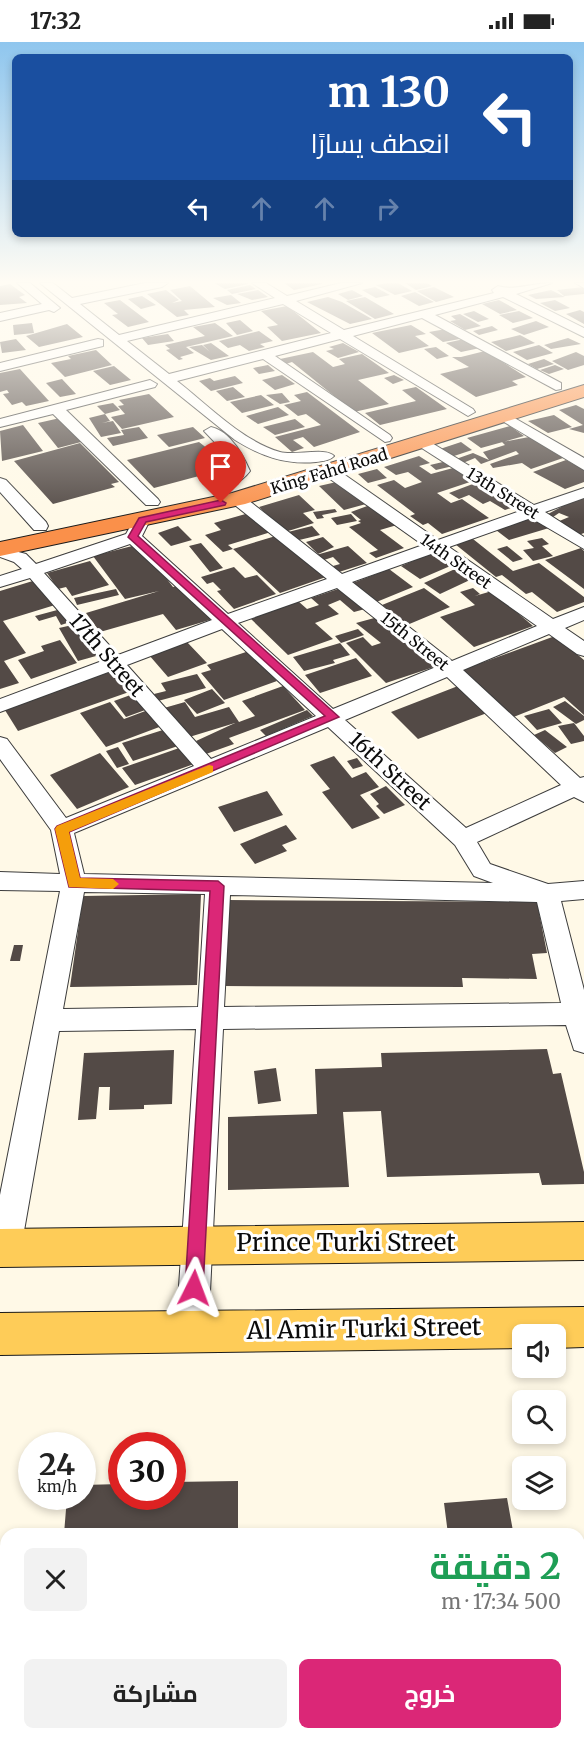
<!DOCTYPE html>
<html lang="ar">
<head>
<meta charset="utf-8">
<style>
	body { margin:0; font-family:Merriweather,Cairo,serif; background:#f2f2f2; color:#222; direction:rtl; height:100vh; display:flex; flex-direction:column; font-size:22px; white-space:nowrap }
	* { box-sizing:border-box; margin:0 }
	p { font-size:20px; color:#767676 }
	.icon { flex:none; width:33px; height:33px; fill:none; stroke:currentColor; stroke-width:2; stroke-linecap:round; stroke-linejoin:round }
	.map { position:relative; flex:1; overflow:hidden; direction:ltr }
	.side { position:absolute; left:0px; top:1486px; width:585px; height:212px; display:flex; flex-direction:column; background:#fff; border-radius:18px 18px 0 0; box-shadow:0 3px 9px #0003; direction:rtl }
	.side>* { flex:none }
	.top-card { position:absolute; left:12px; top:12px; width:561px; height:183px; border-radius:9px; box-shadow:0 3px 9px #0003; direction:rtl; background:#1a4fa0; color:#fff; overflow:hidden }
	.buttons { position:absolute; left:512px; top:1282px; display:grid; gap:12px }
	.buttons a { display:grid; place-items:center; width:54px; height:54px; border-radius:9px; background:#fff; box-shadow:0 3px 9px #0003; font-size:30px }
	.speed { position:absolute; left:18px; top:1390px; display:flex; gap:12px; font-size:30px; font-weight:700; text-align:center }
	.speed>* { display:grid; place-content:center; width:78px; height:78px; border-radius:50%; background:#fff; box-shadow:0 3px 9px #0003; line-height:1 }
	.speed small { font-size:15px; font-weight:400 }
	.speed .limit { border:9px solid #d22; background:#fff; color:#111 }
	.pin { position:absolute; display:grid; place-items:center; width:51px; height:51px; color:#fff; margin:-62px -26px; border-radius:50% 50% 50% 0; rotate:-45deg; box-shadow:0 0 6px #0007 }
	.pin .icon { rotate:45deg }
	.me { position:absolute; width:66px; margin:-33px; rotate:3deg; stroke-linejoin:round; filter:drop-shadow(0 0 4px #0008) }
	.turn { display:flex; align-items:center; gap:21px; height:126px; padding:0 24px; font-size:27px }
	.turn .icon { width:78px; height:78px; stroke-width:2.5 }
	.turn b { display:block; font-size:42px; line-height:51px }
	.lanes { display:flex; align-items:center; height:57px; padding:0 24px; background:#0003; justify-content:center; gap:30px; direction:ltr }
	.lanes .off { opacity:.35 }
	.round { display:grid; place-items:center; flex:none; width:63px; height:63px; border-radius:9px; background:#f2f2f2 }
	.headline { display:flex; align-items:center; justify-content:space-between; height:102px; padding:0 24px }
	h1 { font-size:36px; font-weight:700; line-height:45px; color:#1e9e55 }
	.button { display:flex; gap:12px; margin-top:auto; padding:12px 24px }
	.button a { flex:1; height:69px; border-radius:9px; background:#db2777; color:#fff; font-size:24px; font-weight:700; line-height:69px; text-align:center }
	.button a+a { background:#f2f2f2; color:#222 }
	.status { display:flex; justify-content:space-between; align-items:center; height:42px; padding:0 30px; background:#fff; direction:ltr }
	.status svg { height:16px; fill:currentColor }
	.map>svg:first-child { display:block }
	.building { fill:#534a46 }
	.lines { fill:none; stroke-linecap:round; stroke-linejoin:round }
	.minor-casing { stroke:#3d3d3d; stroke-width:2 }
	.major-casing { stroke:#1b1b1b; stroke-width:2 }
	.highway-casing { stroke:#1b1b1b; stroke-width:2 }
	.minor { fill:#fff; fill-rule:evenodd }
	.major { fill:#fecc58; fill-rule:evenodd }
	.highway { fill:#fa904a; fill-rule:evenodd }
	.route { fill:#db2777; stroke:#8e194d; stroke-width:1.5 }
	.slow { fill:#f59e0b }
	.labels { text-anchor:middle; stroke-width:6; stroke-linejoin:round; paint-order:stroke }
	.far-street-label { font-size:16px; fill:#0a0a0a; stroke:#fff }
	.street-label { font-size:20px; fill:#0a0a0a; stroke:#fff }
	.near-street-label { font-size:24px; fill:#0a0a0a; stroke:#fff }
</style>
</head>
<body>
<div class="status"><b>17:32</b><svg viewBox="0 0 49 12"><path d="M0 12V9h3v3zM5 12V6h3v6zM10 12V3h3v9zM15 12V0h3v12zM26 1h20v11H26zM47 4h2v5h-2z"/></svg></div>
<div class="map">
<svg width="584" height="1697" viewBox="0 0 584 1697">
	<rect width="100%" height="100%" fill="#fff9e7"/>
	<!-- building -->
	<path class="building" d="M214,241H248V242L225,247Z
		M284,241H322V242L294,248Z
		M386,241H398L412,249L395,253L376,243Z
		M405,241H427L432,244L416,248Z
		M10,242L25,253L19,255L27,261L0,263V244Z
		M250,243L256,247L232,252L227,248Z
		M190,244L215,265L184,268L189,273L177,275L147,252L166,248L179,258L172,261L182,259L170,248Z
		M375,245L390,253L376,256L362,248Z
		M434,245L454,255L436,260L417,249Z
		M584,245V252L564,254L557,248Z
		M258,248L268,255L252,258L237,252Z
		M352,248L363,254L348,258L338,252Z
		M551,248L565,255L536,257L528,253Z
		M415,250L434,260L419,264L401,254Z
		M231,253L241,261L227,263L213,256Z
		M142,254L156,263L141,267L128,257Z
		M328,255L342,260L372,277L350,282L307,260Z
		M365,255L394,272L375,277L346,259Z
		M120,258L149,280L128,285L112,273L118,272L104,261Z
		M499,258L517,268L500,272L482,262Z
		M555,258L570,266L555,269L540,261Z
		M287,264L321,291L282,299L267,285L278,283L261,269Z
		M580,268L584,270V282L566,272Z
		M474,269L489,277L478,280L463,272Z
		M519,269L533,276L513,281L499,273Z
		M460,272L481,284L465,288L450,279L456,278L451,274Z
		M240,278L253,289L237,293L226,281Z
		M536,279L549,285L524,293L511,287Z
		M32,281L34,291L14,293L13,283Z
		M215,281L233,294L186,305L194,311L180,315L183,317L179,318L166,308L170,307L165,303L205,294L193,285Z
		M67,282L83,295L39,305L26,294Z
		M411,283L426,292L415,294L429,304L399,311L372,291Z
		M492,284L498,288L479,293L473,289Z
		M446,287L460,297L443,300L429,290Z
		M259,289L273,299L260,302L265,305L249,309L240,303L228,306L219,299Z
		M168,292L174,299L148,303L142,296Z
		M520,293L535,301L506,309L491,300Z
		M568,296L581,302L551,307L544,303Z
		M16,297L26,308L2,311L0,300Z
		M464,297L480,306L461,310L446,301Z
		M211,301L229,314L211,318L189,305L202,303L210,310L203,303Z
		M343,301L359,310L338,316L326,309L334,307L329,305Z
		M539,303L553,311L527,318L513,310Z
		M436,305L449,314L437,317L424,307Z
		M96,308L112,323L65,335L51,321L71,317L68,314Z
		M485,309L526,335L512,339L518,343L476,355L440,332L469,325L452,315H461Z
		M313,310L333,325L345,322L339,317L362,312L389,331L358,338L389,362L354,370L292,320L286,322L280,317Z
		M576,310L584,314V323L568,328L552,319Z
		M544,317L554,322L537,327L528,322Z
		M268,323L275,329L259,332L253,326Z
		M555,323L564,327L549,332L540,328Z
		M114,324L131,338L110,343L93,329Z
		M20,327L49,359L26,364L22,360L12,363L3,352L9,351L7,348L0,350V331Z
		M282,333L295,342L275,348L262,338Z
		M394,333L404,338L393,342L384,336Z
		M235,334L243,341L211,349L199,339L210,336L214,339Z
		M62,337L76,352L60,355L46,341Z
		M233,345L245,355L227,359L216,349Z
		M416,345L447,367L380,383L365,371L416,359L402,348Z
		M307,350L360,390L314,405L303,395L293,398L304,406L292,410L275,395L321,383L306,372L298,374L284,363L301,359L294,353Z
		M282,351L290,360L280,362L266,353Z
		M149,352L174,375L122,387L111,375L125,372L118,364L124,363L119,358Z
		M261,353L274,363L242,371L230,360Z
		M113,361L120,368L105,372L97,364Z
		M576,363L584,367V391L569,387L583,383L559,368Z
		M278,365L289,373L258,382L246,374Z
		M105,372L110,379L102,381L113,379L121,391L101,395L89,376Z
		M554,373L572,385L548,391L528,379Z
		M60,376L81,400L58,406L38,381Z
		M295,377L305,385L275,393L263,385Z
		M23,383L43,409L2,419L0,389Z
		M510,384L524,394L481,406L467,396Z
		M139,385L148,396L113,404L107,396L124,393L121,388Z
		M193,385L205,396L169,405L157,393Z
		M529,395L563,416L531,427L522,421L493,426L490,422L519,412L516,409L481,422L475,416L463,421L456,417L473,411L489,418L483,410L505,403L502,400Z
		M199,400L217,414L221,413L224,416L219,417L229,426L154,446L127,418Z
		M461,400L472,408L451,415L440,407Z
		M80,401L119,440L111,442L115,445L53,462L14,419Z
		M419,414L430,421L419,424L431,432L453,426L473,439L437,451L451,461L462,457L489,476L442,492L428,481L423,483L410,474L415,472L377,443L394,438L405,446L422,440L408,430L396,433L384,425Z
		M566,418L584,428V440L565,447L533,430Z
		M447,419L453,424L436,428L430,423Z
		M377,427L387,436L368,441L358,432Z
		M341,439L366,462L344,468L319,444Z
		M478,440L517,464L505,468L490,459L483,462L469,453L459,457L449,451Z
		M299,453L315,468L303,471L314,481L285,490L259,465Z
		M584,454V491L576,494L557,480L569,475L559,471L553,475L548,472L561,465L554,461Z
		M370,463L397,483L380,488L404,506L376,516L369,511L378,508L349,485L361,481L358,479L361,478L351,470Z
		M335,467L337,470L322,473L324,476L317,477L313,470Z
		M249,471L271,490L228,503L233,507L223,510L205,493L221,488L214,481Z
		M351,472L357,479L337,483L331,476Z
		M532,474L549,486L509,498L492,485Z
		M178,484L192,498L171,504L158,491Z
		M312,484L320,493L295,499L288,490Z
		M279,493L326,535L280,551L233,507Z
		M323,495L334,505L318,512L306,500Z
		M542,496L549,502L542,504L553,514L533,519L523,508L534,506L527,499Z
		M473,497L513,529L539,521L584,555V560L557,570L532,550L526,552L502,533L496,535L455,502Z
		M201,501L223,526L210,530L189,504Z
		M140,502L173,545L183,542L213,577L176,588L163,572L100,590L86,571L159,549L125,557L93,514Z
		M348,504L367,521L339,530L333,524L340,522L333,515L321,519L316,513Z
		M507,504L523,517L513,520L497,507Z
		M581,506L584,509V547L545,518Z
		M436,509L455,522L420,537L401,524Z
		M90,519L109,543L72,554L66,545L58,547L47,531Z
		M234,525L245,536L257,533L276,552L234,567L217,549L221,548L213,540L207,542L201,535Z
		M389,527L413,545L374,561L350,542Z
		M455,527L472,537L440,552L424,541Z
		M36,538L55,563L3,579L26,611L4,619L19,641L0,647V549Z
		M341,546L365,567L354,570L340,558L328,563L339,572L315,581L333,597L288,613L251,577L298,559L307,567L319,563L311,556Z
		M424,546L450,565L407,583L382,563Z
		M473,546L480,552L475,554L492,549L533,584L474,605L440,575L475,563L460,550Z
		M116,547L119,553L77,563L74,556Z
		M61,567L70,580L61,583L56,574L39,579L35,574Z
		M378,575L434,625L386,641L346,601L363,595L372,604L381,601L356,581Z
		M77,582L96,614L78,619L59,586Z
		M358,587L364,593L341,601L335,594Z
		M555,594L584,618V673L564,655L511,676L459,629Z
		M60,598L77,621L31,637L18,618L44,609L41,604Z
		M187,600L207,621L168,635L149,613Z
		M340,601L350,613L333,618L335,621L304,629L293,615Z
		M249,609L277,639L224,658L201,631L211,628L207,623Z
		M356,616L372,634L320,651L305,633Z
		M113,629L129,650L18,689L3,665Z
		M197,632L206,646L158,659L154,652L166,649L161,641Z
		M283,644L305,668L229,696L234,702L206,712L196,699L235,681L186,696L164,666L185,660L195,675L229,665L239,680L255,674L242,659Z
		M458,644L487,671L418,697L391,670Z
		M212,647L225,661L197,672L184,658Z
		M136,651L148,667L126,675L114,659Z
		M565,659L584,674V678L576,682L553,665Z
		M110,660L124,677L148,668L162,684L106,705L80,671Z
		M549,667L562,681L537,688L524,674Z
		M307,668L313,674L266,694L260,688Z
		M574,681L584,694V699L571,702L558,684Z
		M166,687L178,704L133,719L122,701Z
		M545,688L567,705L555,711L534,693Z
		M118,705L129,722L117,726L106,709Z
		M182,705L194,722L135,743L122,726Z
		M100,711L129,745L77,767L50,733Z
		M334,714L352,736L366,730L379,745L360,753L380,776L352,787L322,750L330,747L310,723Z
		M357,716L363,724L353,727L347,719Z
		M386,744L405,763L384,772L376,764L379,762L370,752Z
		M267,749L283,773L234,790L218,765Z
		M286,783L297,797L282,803L287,809L255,822L240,802Z
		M201,852L197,943L70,945L83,854Z
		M228,858L537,860L547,911L532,912L537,937L462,936L463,945L223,944Z
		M14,903H23L20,919H10Z
		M547,1007L553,1032L561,1031L584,1130V1142L542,1143L539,1131L387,1135L381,1069L343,1070L349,1145L228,1148V1075L317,1072L315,1027L382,1025L381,1011Z
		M174,1008L172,1062L144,1063V1067L109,1068L110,1045H99L96,1077L78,1078L84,1011Z
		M276,1026L281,1059L258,1062L254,1029Z
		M238,1439V1492H64L67,1455H82V1443L122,1442V1455H172V1440Z
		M507,1456L513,1489H518L519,1492H448L444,1461Z
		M579,1566H584V1697H523L522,1692H579Z
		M201,1692H213V1697H157Z
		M483,1692H514V1697H484Z"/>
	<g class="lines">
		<defs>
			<path id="minor" d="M17,241H30L60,266L54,270L49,268L0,279V271L42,262Z
				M40,241H53L72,256L145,241H168L162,245L80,262L119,293L275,256L252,241H266L287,254L341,241H362L296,259L344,288L494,251L492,248L498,244C513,249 534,241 552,241L516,252L584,286V295L503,255L435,273L561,341V347L556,348L422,276L353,294L473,367L475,370L468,374L340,297L275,314L390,393L392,396L390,399L385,400L263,317L177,339C208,363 242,399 280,410C294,414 326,405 334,414C329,419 323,419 316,420C285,423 261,414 235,398ZM283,262L331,291L169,332L127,299Z
				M575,241H584V246Z
				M98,297L103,298V304L0,329V321Z
				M150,338L157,342L155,345L66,368L158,457L160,460L158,463H146L53,372L0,385V377Z
				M504,370L584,416V428L499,377L497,374L499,371Z
				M211,385C230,389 243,413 250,429C242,440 223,451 209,447L207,444L209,441L234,429L227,413L204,389Z
				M422,395L534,463L584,446V456L545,470L584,495V507L531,476L449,505L553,577L584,565V578L565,586L584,599V614L577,612L549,592L463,628L580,736L584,735V760L574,755L477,800L490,822L548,842L584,839V857L561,859L584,948V1011L574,1008L566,983L223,987L208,1290L204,1302L192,1306L180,1302L176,1290L196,987L59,989L21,1206L16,1217L5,1221L0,1219V1153L60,849L0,848V830L60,832L51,788L0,717V695L7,697L66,776L194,724L111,629L0,670V657L102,619L30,536L0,545V534L22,527L14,520L0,515V505L26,512L36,522L126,492L135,476H147L149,480L142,494L228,572L327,537L231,460L229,457L231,454H243L342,532L423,503L323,432L321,429L323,426H335L438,498L520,469L417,403L414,400ZM130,502L212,578L118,613L44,531ZM434,511L537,584L452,619L352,540ZM337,546L436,625L333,667L238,581ZM222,587L316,674L211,717L127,623ZM447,635L561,743L466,786L345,678ZM328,685L455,803L474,834L493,841L84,832L74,791ZM84,850L205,852L198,965L63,967ZM230,853L537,860L561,961L224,965Z
				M0,436L6,438L46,480L48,484L46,488H34L0,450Z"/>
			<path id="major" d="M584,1180V1218L0,1225V1187Z
				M584,1265V1305L555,1306V1293H522V1306L0,1313V1271Z"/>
			<path id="highway" d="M584,343V355L245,462L0,514V500L232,451Z"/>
		</defs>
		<!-- minor casing -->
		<use href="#minor" class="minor-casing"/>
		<!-- major casing -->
		<use href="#major" class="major-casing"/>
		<!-- highway casing -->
		<use href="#highway" class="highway-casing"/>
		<!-- minor -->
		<use href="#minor" class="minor"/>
		<!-- major -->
		<use href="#major" class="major"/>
		<!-- highway -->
		<use href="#highway" class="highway"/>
	</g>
	<!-- sky -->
	<linearGradient id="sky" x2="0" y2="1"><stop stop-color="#8fc6ee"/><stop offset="0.5" stop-color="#fffcf4"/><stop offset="1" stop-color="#fffcf4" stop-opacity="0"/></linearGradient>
	<rect width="584" height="479" fill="url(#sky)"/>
	<!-- route -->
	<path class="route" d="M221,458L226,461L225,463L146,480L138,494L339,675L69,790L80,836L218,839L224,844L203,1246L201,1253L194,1255L188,1253L185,1246L210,849L69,845L55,787L57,784L325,674L128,495L139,476Z"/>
	<!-- slow -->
	<path class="slow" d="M209,723L213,724V730L69,790L80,836L113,837L119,842L113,847L69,845L55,787L57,784Z"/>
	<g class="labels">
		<!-- far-street labels -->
		<g class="far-street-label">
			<text transform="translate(329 429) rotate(-17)" y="6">King Fahd Road</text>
			<text transform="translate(503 451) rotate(32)" y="6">13th Street</text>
			<text transform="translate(456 519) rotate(35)" y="6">14th Street</text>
			<text transform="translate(415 599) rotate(39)" y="6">15th Street</text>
		</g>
		<!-- street labels -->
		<g class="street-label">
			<text transform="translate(107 613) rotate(49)" y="7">17th Street</text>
			<text transform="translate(390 729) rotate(43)" y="7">16th Street</text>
		</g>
		<!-- near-street labels -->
		<g class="near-street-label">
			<text x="346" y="1209">Prince Turki Street</text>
			<text transform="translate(364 1287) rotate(-1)" y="8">Al Amir Turki Street</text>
		</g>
	</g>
</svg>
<div class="buttons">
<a><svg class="icon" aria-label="sound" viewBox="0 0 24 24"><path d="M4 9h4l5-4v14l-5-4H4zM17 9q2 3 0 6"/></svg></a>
<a><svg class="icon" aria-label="search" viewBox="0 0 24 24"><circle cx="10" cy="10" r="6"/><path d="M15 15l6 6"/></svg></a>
<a><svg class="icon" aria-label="layers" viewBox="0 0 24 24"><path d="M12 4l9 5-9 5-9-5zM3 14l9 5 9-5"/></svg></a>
</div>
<div class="speed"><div>24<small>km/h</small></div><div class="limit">30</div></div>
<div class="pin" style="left:221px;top:461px;background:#d93025"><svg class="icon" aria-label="arrive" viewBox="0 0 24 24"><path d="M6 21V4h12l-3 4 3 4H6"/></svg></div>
<svg class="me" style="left:194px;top:1246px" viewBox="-20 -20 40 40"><path d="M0-17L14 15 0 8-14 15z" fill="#db2777" stroke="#fff" stroke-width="4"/></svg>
<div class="top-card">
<div class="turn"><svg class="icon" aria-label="left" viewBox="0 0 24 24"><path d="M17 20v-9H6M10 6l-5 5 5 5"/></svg><div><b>130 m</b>انعطف يسارًا</div></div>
<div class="lanes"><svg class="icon" aria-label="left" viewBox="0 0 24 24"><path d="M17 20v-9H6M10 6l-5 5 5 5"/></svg><svg class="icon off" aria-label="ahead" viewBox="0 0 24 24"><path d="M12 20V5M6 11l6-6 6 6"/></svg><svg class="icon off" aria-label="ahead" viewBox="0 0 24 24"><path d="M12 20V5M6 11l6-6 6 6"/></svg><svg class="icon off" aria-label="right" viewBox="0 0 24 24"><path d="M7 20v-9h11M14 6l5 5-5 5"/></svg></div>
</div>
<section class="side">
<div class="headline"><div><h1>2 دقيقة</h1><p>500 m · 17:34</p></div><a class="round"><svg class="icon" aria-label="close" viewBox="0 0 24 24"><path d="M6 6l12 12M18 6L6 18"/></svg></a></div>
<div class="button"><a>خروج</a><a>مشاركة</a></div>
</section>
</div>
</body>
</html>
